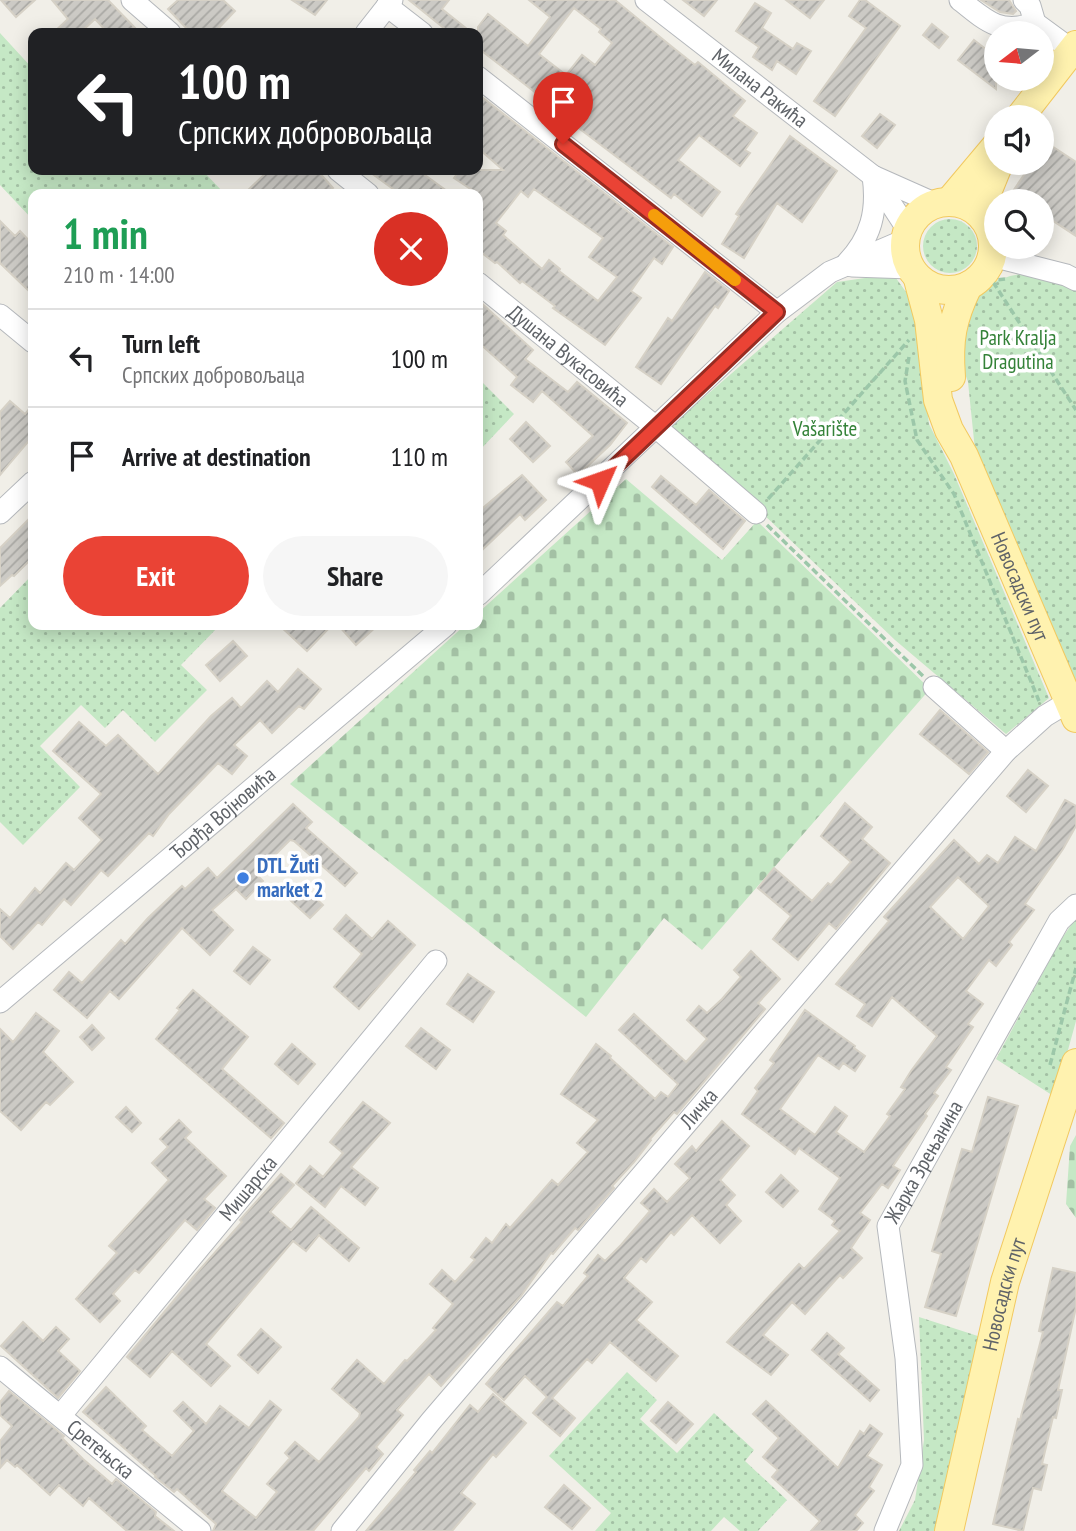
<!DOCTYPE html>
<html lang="en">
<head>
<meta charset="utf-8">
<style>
	body { margin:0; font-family:"PT Sans Narrow",sans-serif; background:#f6f6f6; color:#202124; height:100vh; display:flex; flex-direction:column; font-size:26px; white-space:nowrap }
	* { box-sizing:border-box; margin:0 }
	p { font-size:23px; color:#757577 }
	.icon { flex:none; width:38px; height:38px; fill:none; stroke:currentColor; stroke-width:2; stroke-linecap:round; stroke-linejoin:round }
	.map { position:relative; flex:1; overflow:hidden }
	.sheet { position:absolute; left:28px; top:189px; width:455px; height:441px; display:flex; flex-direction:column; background:#fff; border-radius:14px; box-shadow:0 4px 18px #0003 }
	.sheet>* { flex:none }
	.top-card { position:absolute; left:28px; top:28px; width:455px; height:147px; border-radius:14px; box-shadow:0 4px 18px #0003; background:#202124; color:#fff; overflow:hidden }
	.needle { width:46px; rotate:254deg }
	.buttons { position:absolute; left:984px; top:21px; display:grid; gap:14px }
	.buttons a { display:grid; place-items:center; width:70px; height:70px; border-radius:50%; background:#fff; box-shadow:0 4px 18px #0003; font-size:35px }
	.pin { position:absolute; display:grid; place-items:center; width:60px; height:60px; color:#fff; margin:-72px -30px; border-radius:50% 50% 50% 0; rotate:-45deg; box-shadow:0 0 7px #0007 }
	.pin .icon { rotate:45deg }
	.me { position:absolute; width:77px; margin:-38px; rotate:47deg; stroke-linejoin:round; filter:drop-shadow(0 0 5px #0008) }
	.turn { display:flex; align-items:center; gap:24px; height:147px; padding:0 35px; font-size:32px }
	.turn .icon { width:91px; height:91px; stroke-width:2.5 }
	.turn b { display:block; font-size:49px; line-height:60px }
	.round { display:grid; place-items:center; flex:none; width:74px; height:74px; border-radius:37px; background:#f6f6f6 }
	.summary { display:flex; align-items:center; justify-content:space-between; height:119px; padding:0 35px }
	h1 { font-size:42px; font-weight:700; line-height:52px; color:#1e9e55 }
	.cta { display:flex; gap:14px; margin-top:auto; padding:14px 35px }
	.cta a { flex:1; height:80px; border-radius:42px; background:#ea4335; color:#fff; font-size:28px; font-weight:700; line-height:80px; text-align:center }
	.cta a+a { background:#f6f6f6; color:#202124 }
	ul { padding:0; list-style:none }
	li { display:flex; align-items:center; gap:21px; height:98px; padding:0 35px; border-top:2px solid #e0e0e0 }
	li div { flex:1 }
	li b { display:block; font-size:26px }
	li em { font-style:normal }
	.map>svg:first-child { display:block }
	.green { fill:url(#green-dots) }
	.cemetery { fill:url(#cemetery-stones) }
	.building { fill:url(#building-hatch); stroke:#d6d1c6; stroke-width:2; fill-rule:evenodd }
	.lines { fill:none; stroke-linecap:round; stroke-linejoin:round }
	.minor-casing { stroke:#b5b8bc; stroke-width:23 }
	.major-casing { stroke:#f2c960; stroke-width:30 }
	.path { stroke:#9cc7a9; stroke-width:3.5; stroke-dasharray:7 3.5; stroke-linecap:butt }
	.minor { stroke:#fff; stroke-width:21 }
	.major { stroke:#fff2af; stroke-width:28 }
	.route-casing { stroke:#982c22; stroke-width:18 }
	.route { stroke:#ea4335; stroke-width:12 }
	.slow { stroke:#f59e0b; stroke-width:12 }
	.shop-dot { fill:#3f7fe0; stroke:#fff; stroke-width:2.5 }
	.labels { text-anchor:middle; stroke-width:7; stroke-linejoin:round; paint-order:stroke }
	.street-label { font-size:21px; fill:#5f6368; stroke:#fff }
	.park-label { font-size:21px; fill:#348238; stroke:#fff }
	.shop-label { font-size:21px; font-weight:bold; fill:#366cbe; stroke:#fff; text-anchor:start }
</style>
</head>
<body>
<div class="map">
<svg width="1076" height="1531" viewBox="0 0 1076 1531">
	<defs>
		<pattern id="green-dots" width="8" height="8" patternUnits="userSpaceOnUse" patternTransform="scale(1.75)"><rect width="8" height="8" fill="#c5e8c5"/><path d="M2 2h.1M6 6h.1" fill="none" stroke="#a3c0a4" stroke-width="1.8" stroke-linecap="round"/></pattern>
		<pattern id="cemetery-stones" width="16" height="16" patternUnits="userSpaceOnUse" patternTransform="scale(1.75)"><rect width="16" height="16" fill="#c5e8c5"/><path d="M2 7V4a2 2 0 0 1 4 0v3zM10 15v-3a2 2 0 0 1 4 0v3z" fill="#a3c0a4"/></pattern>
		<pattern id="building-hatch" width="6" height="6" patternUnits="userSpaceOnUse" patternTransform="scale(1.75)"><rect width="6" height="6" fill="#cccac5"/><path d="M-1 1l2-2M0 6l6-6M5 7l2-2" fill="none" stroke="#a9a8a4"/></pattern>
	</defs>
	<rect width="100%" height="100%" fill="#f1efe8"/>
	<!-- green -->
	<path class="green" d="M0,33L33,69V114L31,117L33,120V170H202L224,193L33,194V220L0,185Z
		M923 246a27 27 0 1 1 54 0a27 27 0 1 1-54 0Z
		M1031,272L1076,280V697L975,450L968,382L958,354L977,293L993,282L1010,276Z
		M893,274L914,303L929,424L954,474L1049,698L1006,734L895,640L671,426L837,282Z
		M478,378L514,414L478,452Z
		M33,574V625H220L181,665L207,690L155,742L123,710L105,728L81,705L40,746L80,787L23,845L0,822V608Z
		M1076,918V1021L1055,1097L996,1059L1060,941Z
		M919,1317L984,1338L937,1531H899L915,1500L924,1440Z
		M627,1372L657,1400L640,1419L677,1453L714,1413L754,1450L745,1461L787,1500L758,1531H740L724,1517L711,1531H595L611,1513L549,1456Z"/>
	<!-- cemetery -->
	<path class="cemetery" d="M626,479L722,560L757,521L930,689L702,950L664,918L586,1017L290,784L465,625H478V613Z
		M1076,1135V1218L1066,1204L1070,1146Z"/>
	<!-- building -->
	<path class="building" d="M1,0H35L16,17Z
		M52,0H108L140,33H108L95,19L80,33H53L68,19Z
		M178,0H223L235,11L214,33H191L168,9Z
		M292,0H327L315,15Z
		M409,0H449L442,9L472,33H450Z
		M529,0H615L671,46L695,65L698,62L745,101L733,116L757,133L745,150L750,153L740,166L699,135L678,160L720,192L702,216L674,194L671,198L564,117L543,102L545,100L478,48V27L488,14L528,46L550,17ZM574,8L601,29L599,32L612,43L595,65L582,55L566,75L539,54Z
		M683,0H717L704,16Z
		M786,0H824L810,18Z
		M860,0H865L900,26L835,116L814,101L866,28L849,16Z
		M981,0H1009L1016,11L1013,14L1000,12Z
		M755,3L771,13L762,28L793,49L797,43L811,51L796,74L777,61L772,70L753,57L759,47L736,31Z
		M932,24L948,37L939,48L923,35Z
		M974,40L996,57V89L958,60Z
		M478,94L673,247L662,264L654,258L631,291L641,298L605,345L553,308L555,306L522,281L520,283L497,262L495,263L478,250V194L454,178L460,170H503L478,148ZM534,189L603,238L589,257L617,277L598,301L559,271L560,269L549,260L542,269L503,235L506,231L496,223L521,191L528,197Z
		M880,114L895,125L877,148L862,136Z
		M790,136L837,171L802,222L777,203L744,258L722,244L739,216L736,214Z
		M1041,139L1076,162V236L1041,213V201H1023L1011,194L1032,163H1041Z
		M269,170H317L333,188L326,194H244Z
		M367,170H418L451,194H400Z
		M0,221L15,236L20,231L33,245V295L0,263Z
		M705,272L729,291L718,308L715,306L661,384L636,367L668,318L672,321Z
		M478,300L533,350L525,359L568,392L577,382L627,423L610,445L578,475L566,462L593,436L542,391L533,402L511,385L517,377L478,342Z
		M10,401L25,414L33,404V436L0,475V412Z
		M526,422L550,446L533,462L510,439Z
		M522,475L546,500L525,520L520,514L478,554V512Z
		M661,476L696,505L709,490L745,521L723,549L652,487Z
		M33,515V557L14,576L12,575L0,586V548Z
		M279,625H332L307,651Z
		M338,625H378L356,645Z
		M233,641L247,656L220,681L206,665Z
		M298,669L321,689L304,709L299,706L272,733L260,720L234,745L247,756L232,774L218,763L169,814L153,836L149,833L108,876L101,870L71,905L64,899L42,925L38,922L13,949L0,936V909L10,918L35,888L40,893L66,863L74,870L102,840L79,818L101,794L53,751L79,722L106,746L118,735L158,774L211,716L232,698L241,708L267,681L278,692Z
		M940,710L988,752L969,774L920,734Z
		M1028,770L1048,786L1026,812L1007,796Z
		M1065,800L1076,806V826L1063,849L1025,904L1034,910L1009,942L1012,945L996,966L989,960L966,991L983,1004L968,1024L973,1027L946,1067L951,1070L934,1093L938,1096L925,1114L927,1116L893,1166L900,1170L888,1188L882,1184L860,1213L870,1220L851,1248L862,1258L843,1278L840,1275L805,1314L792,1302L763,1335L788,1355L771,1375L727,1342L799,1264L804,1269L840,1231L832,1225L835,1221L819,1209L840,1178L799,1148L795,1154L742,1114L758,1091L755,1088L774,1063L770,1060L805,1010L855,1046L854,1048L865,1056L855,1071L843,1063L839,1069L818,1055L780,1109L815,1135L835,1107L847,1116L836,1132L864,1152L890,1116L887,1114L905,1089L901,1087L911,1071L937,1036L892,997L872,1026L857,1016L865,1004L836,984L889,921L884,917L954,840L979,864L987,855L998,863L1015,837L1036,851ZM958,877L989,906L963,939L930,907Z
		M845,803L872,827L862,839L890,863L836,929L829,923L798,960L773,939L791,916L758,888L774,868L812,901L828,883L831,885L851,862L821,836Z
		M293,804L312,822L306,828L357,873L345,886L294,841L290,840L256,874L263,881L246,899L236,889L212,910L233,930L210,955L182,928L119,999L110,991L87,1018L54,990L69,972L82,983L121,940L125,944L148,918L182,886L185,889L208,868L217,878Z
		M302,886L323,905L310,918L290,900Z
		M346,915L372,939L388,921L415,945L359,1009L334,987L362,954L334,929Z
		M253,947L270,960L250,984L234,971Z
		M751,951L780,979L758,1003L765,1009L677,1114L674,1112L650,1139L651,1140L634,1162L612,1186L614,1188L578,1230L575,1228L553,1254L551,1253L521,1296L441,1386L429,1374L397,1410L403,1415L376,1447L383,1454L369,1471L366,1468L313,1531H213L216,1524L177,1489L174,1492L155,1477L156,1476L83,1412L106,1387L146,1426L142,1430L172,1456L194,1431L174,1411L183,1402L206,1424L220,1406L249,1428L270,1401L281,1410L222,1491L256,1518L277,1492L267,1484L290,1458L285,1453L295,1442L319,1462L359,1417L360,1413L332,1389L357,1360L384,1384L405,1360L407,1361L436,1330L433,1328L453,1304L430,1284L442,1270L455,1282L475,1260L471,1257L486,1238L492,1243L506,1224L510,1228L552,1180L558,1185L588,1152L577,1143L598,1120L561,1094L596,1044L611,1056L610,1058L655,1099L661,1092L668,1097L678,1084L619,1030L634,1014L686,1062L707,1039L687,1020L699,1006L707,1013L722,999L741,977L734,970Z
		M468,974L494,992L473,1022L447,1004Z
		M193,990L248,1037L222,1069L284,1123L271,1138L156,1039L180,1010L177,1008Z
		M36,1013L59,1031L43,1052L73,1082L50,1105L46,1102L21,1130L0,1111V1029L13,1042Z
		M92,1025L104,1038L92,1050L80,1037Z
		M421,1028L450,1050L436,1069L406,1046Z
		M292,1044L315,1064L298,1084L275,1064Z
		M988,1097L1018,1106L956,1316L925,1307L941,1254L932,1251L962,1149L972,1152Z
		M363,1102L390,1123L351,1167L378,1188L365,1205L341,1186L325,1207L296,1183L310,1166L323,1177L343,1153L330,1142Z
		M126,1107L141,1123L132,1132L116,1117Z
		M179,1120L191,1132L185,1138L226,1176L204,1199L215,1208L197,1230L185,1220L139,1273L135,1270L113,1294L120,1301L100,1322L76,1299L117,1253L109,1246L169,1180L152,1163L168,1147L160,1139Z
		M722,1121L749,1146L720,1180L735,1195L726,1205L741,1221L720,1243L692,1215L674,1235L671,1232L646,1262L641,1258L624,1278L652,1302L636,1320L678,1356L656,1381L610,1342L592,1363L587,1359L552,1398L575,1418L560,1436L533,1413L547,1397L525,1376L504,1400L486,1384L557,1302L563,1306L588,1276L584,1273L598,1255L605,1261L621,1245L650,1211L641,1203L654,1189L667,1202L690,1178L675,1164L692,1146L696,1151Z
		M281,1174L294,1185L270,1212L291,1230L311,1207L359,1248L349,1261L319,1235L306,1251L293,1241L206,1344L230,1366L211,1386L172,1351L150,1377L127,1357L195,1275L242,1222L240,1220Z
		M781,1175L798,1191L783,1207L766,1192Z
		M1053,1268L1076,1273V1307L1058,1390H1062L1056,1418L1053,1417L1042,1464L1047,1465L1041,1490L1033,1488L1023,1531L993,1524L1018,1419L1020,1420L1043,1332L1039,1331Z
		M23,1322L43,1341L56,1327L69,1339L58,1351L80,1371L58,1398L1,1346Z
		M261,1329L281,1347L258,1373L238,1355Z
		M827,1333L844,1348L838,1354L879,1390L870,1401L812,1350Z
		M9,1391L64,1436L62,1438L83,1459L112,1484L116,1479L156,1512L155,1516L174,1531H127L89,1498L83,1506L59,1485L50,1495L17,1465L15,1467L7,1460L0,1468V1441L12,1426L0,1415V1402Z
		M493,1394L526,1423L496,1457L493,1454L461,1493L475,1504L452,1531H366L416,1472L414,1470L430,1451L432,1453L470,1405L478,1412Z
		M766,1401L838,1468L860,1431L864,1434L870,1425L882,1434L867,1456L882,1465L869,1487L874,1491L855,1515L863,1523L856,1531H811L820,1521L772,1477L778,1470L763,1457L779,1438L753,1414Z
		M668,1402L693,1424L676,1443L651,1421Z
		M564,1485L590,1508L572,1529L545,1507Z"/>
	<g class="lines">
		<defs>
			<g id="minor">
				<path d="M132,0L170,33"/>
				<path id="s1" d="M646,0L873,176L936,204"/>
				<path d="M960,0C987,22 1001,35 1035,23"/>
				<path d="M1024,0L1030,6L1035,23L1072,50"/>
				<path d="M387,6L422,33"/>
				<path d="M366,33L392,0"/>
				<path d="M478,77L777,312"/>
				<path d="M338,170L368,194"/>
				<path d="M876,181L908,230"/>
				<path d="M992,256L1066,275L1076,280"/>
				<path d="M847,263C871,238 878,211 873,176"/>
				<path d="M852,266L910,268"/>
				<path id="s2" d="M478,283L657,428L756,513"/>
				<path d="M0,315L33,342"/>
				<path d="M0,513L33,482"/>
				<path d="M478,595L777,312L830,272L905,240"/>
				<path d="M934,687L1006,751"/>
				<path id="s3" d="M0,1002L446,625"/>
				<path id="s4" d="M0,1367L200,1531"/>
				<path id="s5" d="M61,1415L436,961"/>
				<path id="s6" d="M342,1531L431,1421L1006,751L1045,716L1070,701"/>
				<path id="s7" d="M885,1531L912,1465L906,1358L888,1226L1059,921L1076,905"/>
			</g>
			<g id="major">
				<path d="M1020,117L1076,45"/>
				<path d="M949,202L996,146"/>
				<circle cx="949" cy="246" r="44"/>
				<path d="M983,218L988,190L999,163"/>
				<path id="s8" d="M918,279L929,320L938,400L949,430L964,456L1076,718"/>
				<path d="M951,377C948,340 952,319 968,286"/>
				<path id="s9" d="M949,1531L1005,1282L1076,1063"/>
			</g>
		</defs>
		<!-- minor casing -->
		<use href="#minor" class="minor-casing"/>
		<!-- major casing -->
		<use href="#major" class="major-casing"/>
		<!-- path -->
		<path class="path" d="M988,281L1005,279
			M993,282L1076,410
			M909,357L905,381L917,440L954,494L1039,701
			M768,499L909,340
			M767,525L923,676
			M1050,1065L1076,968"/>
		<!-- minor -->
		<use href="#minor" class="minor"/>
		<!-- major -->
		<use href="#major" class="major"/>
	</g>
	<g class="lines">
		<defs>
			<path id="route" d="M563,144L777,312L600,481"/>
		</defs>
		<!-- route casing -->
		<use href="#route" class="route-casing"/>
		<!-- route -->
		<use href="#route" class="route"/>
		<!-- slow -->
		<path class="slow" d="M654,215L735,280"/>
	</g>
	<!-- markers -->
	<circle class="shop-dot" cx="243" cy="878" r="7"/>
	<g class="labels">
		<!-- street labels -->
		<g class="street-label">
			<text dy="7" stroke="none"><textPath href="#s1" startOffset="144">Милана Ракића</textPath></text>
			<text dy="7" stroke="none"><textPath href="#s2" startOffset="116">Душана Вукасовића</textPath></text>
			<text dy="7" stroke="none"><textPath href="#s8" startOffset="327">Новосадски пут</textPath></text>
			<text dy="7" stroke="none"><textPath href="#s3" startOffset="292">Ђорђа Војновића</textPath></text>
			<text dy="7" stroke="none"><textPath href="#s6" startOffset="553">Личка</textPath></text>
			<text dy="7" stroke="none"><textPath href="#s7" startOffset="385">Жарка Зрењанина</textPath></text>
			<text dy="7" stroke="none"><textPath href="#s5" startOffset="294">Мишарска</textPath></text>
			<text dy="7" stroke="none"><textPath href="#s9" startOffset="243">Новосадски пут</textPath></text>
			<text dy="7" stroke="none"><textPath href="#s4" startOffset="130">Сретењска</textPath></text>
		</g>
		<!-- park labels -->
		<g class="park-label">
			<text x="1018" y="345">Park Kralja<tspan x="1018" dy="24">Dragutina</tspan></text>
			<text x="825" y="436">Vašarište</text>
		</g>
		<!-- shop labels -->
		<g class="shop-label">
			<text x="257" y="873">DTL Žuti<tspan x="257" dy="24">market 2</tspan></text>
		</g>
	</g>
</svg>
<div class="buttons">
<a><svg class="needle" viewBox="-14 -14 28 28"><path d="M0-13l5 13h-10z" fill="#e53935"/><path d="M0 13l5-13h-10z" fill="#757577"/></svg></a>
<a><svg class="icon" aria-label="sound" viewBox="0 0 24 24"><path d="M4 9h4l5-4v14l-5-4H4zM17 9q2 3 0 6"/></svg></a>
<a><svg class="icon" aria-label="search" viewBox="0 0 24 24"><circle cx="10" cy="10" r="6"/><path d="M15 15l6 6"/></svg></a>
</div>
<div class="pin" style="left:563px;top:144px;background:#d93025"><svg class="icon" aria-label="arrive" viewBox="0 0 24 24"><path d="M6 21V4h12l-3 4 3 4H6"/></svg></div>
<svg class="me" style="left:600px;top:481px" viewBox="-20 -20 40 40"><path d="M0-17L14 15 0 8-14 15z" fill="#ea4335" stroke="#fff" stroke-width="4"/></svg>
<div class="top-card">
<div class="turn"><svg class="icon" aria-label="left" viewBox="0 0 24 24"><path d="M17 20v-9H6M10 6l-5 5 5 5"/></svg><div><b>100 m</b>Српских добровољаца</div></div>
</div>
<section class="sheet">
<div class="summary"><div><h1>1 min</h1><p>210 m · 14:00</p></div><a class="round" style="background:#d93025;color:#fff"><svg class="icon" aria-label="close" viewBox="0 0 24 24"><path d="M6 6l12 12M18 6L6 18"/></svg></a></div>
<ul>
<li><svg class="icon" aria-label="left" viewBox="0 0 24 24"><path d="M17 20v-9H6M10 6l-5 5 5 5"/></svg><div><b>Turn left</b><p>Српских добровољаца</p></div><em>100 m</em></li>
<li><svg class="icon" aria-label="arrive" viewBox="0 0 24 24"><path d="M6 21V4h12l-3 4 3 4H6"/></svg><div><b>Arrive at destination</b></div><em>110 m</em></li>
</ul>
<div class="cta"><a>Exit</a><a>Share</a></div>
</section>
</div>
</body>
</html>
